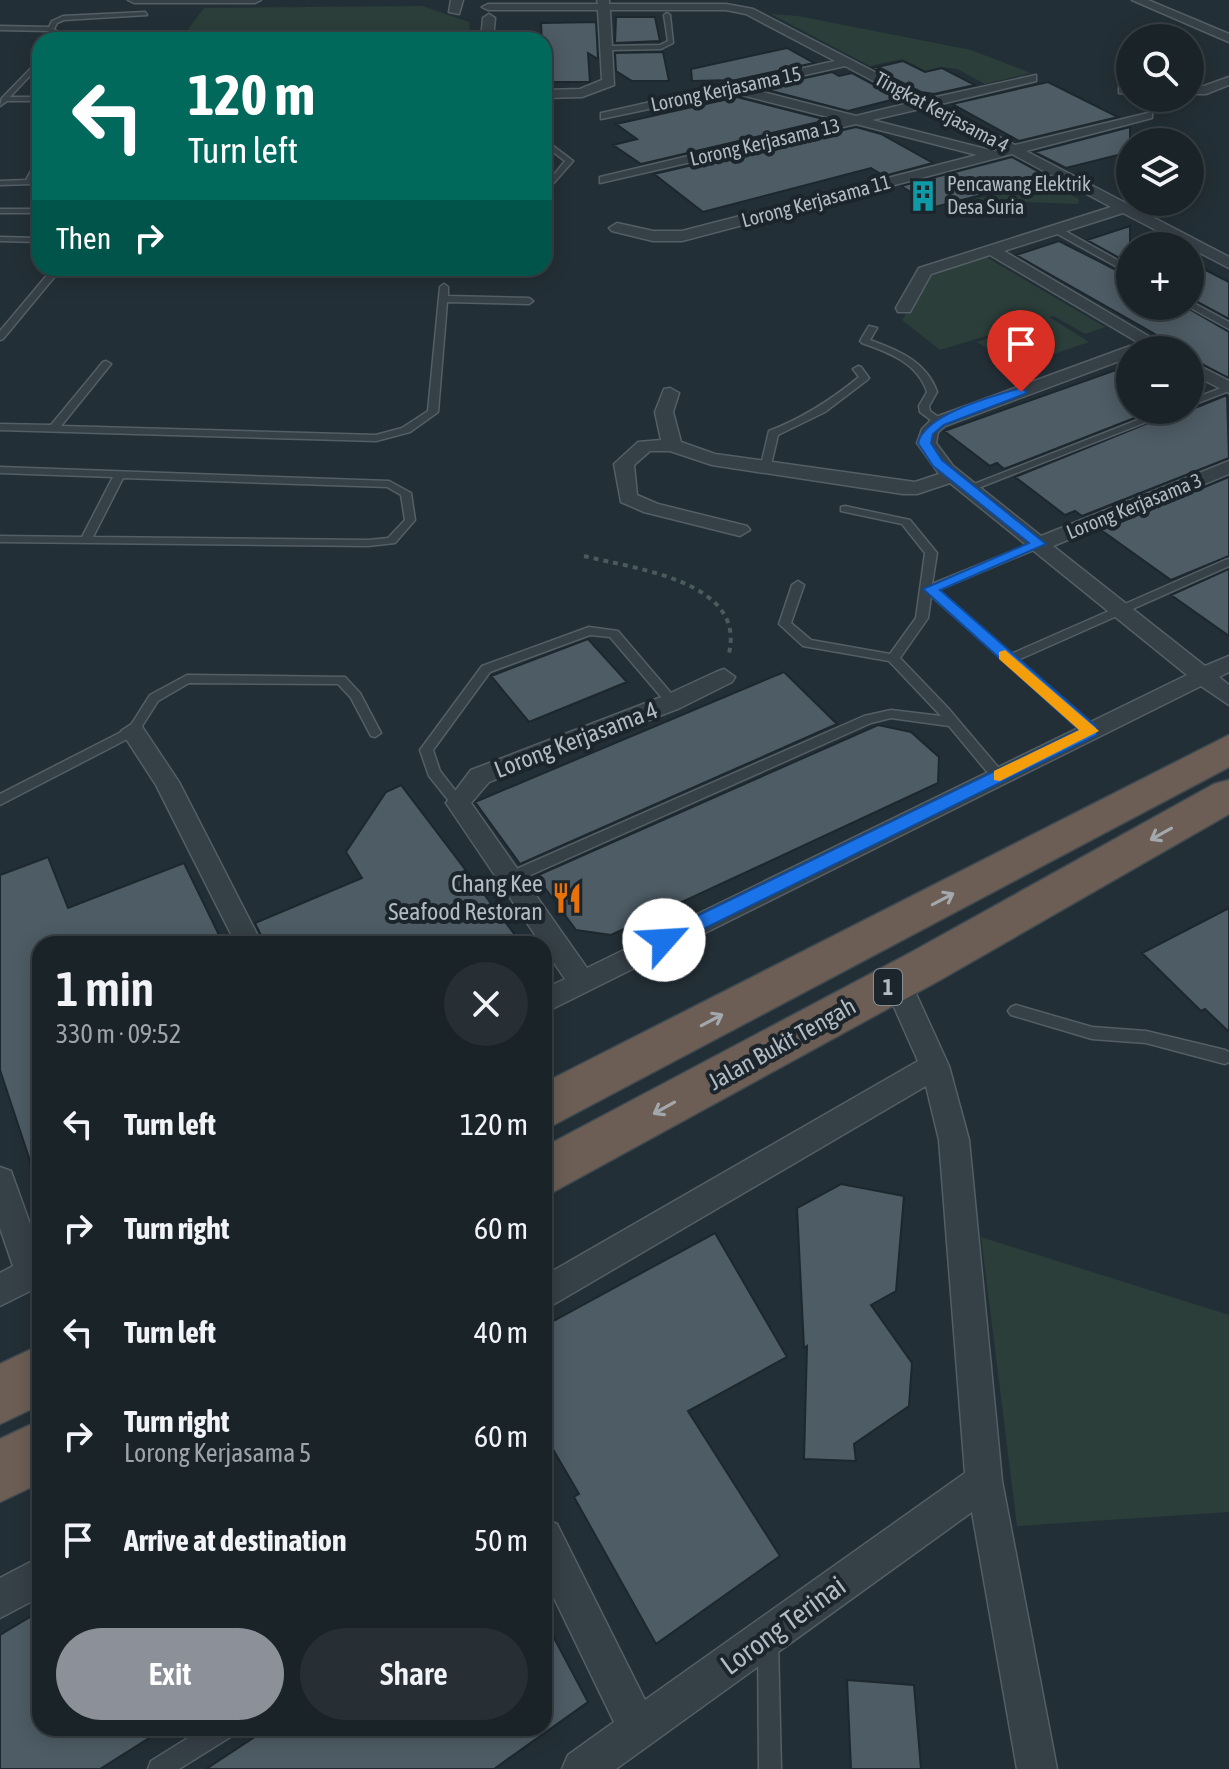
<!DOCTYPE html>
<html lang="en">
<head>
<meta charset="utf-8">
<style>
	body { margin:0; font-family:"Asap Condensed",sans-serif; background:#272f34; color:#f1f3f6; height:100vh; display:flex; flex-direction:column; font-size:30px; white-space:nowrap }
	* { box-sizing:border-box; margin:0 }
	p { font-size:26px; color:#9fa4a8 }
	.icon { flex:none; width:44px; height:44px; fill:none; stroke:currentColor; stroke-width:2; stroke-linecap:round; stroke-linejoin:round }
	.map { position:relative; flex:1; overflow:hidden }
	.drawer { position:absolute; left:32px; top:936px; width:520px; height:800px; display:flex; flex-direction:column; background:#1a2328; border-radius:24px; box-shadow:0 4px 20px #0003,0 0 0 2px #384045 }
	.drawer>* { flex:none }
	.guide { position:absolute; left:32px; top:32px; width:520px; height:244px; border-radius:24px; box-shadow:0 4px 20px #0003,0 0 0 2px #384045; background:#00695c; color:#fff; overflow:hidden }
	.fabs { position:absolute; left:1116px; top:24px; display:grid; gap:16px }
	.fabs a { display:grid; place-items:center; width:88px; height:88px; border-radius:50%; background:#1a2328; box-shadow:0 4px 20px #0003,0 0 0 2px #384045; font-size:40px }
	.pin { position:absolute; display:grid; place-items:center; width:68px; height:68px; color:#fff; margin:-82px -34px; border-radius:50% 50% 50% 0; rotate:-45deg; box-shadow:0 0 8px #0007 }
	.pin .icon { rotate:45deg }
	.me { position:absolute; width:88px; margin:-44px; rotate:64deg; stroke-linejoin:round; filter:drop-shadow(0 0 6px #0008) }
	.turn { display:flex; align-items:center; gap:28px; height:168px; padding:0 24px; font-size:36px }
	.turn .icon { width:104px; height:104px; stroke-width:2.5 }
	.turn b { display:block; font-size:56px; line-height:68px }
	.then { display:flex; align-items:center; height:76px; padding:0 24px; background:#0003; gap:16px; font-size:30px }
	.round { display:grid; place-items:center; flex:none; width:84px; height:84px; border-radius:42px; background:#272f34 }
	.summary { display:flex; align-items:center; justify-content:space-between; height:136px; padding:0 24px }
	h1 { font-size:48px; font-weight:600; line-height:60px }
	.button { display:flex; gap:16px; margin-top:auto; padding:16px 24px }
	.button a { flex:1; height:92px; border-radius:48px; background:#8c9099; color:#fff; font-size:32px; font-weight:600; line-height:92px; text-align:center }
	.button a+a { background:#272f34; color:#f1f3f6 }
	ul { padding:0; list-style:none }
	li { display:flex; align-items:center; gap:24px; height:104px; padding:0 24px }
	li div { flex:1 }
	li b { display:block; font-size:30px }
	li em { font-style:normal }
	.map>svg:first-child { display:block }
	.green { fill:#2b3e3a }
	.building { fill:#4e5c65; stroke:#1d272e; stroke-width:2 }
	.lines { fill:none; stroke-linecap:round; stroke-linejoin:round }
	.lane-casing { stroke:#545e65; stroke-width:3 }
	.street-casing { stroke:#545e65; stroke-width:3 }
	.highway-casing { stroke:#414b52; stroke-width:3 }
	.path { stroke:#495b5a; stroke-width:4; stroke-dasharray:5 5; stroke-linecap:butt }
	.lane { fill:#364047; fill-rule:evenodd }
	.street { fill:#364047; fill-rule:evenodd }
	.highway { fill:#6c5e54; fill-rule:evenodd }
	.oneway { stroke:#a3a8ad }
	.route { fill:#1a73e8; stroke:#114b97; stroke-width:2 }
	.slow { fill:#f59e0b }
	.labels { text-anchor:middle; stroke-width:8; stroke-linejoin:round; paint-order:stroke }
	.far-street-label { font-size:20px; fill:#b1bbc3; stroke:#1c252b }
	.far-poi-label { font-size:20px; fill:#b1bbc3; stroke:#1c252b; text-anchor:start }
	.shield { fill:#1c252b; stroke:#848e95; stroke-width:2 }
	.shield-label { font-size:22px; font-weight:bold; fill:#b1bbc3 }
	.street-label { font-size:24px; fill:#b1bbc3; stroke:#1c252b }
	.poi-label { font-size:24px; fill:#b1bbc3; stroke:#1c252b; text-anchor:end }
	.near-street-label { font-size:28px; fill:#b1bbc3; stroke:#1c252b }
</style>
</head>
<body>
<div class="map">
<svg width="1229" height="1769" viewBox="0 0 1229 1769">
	<rect width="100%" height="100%" fill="#232f36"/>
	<!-- green -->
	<path class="green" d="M422,6L469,22L471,40H180L204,8Z
		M771,14L798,16L971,50L1031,73L985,84L957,69L942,67L926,71L902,59L870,66Z
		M1043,181L1079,199L1078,204L972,200Z
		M986,257L1105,327L1085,334L1054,316L1049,317L1089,342L1016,367L977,342L1020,326L940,350L902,320L933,273Z
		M981,1237L1229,1315V1512L1017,1526Z"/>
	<!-- building -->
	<path class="building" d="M616,17H655L660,41L615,43Z
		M596,22L598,59L588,53L590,82H544L541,23Z
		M787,48L814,63L736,80L692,81L691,69Z
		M663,52L669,81H632L616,71L615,53Z
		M903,61L925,72L942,68L975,85L934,94L921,92L873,68Z
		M832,72L839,76L852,73L899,98L848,111L760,88Z
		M1048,82L1118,117L1019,141L952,104Z
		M737,97L827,120L641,164L613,145L637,139L616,124Z
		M856,127L881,134L933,163L884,176L871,168L703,212L654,174Z
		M1130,127V152L1066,168L1034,152Z
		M1012,157L1043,174L1022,179L1028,183L935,207L901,186Z
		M1130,226V264L1087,240Z
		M1059,241L1130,277V306H1184L1229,332V378L1190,358V350H1183L1016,255Z
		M1190,262L1229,282V319L1190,298Z
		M1130,365V410H1155L1004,469L997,463L990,466L944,431Z
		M1227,395L1229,458L1082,516L1075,511L1065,515L1015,477L1180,410H1190Z
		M1229,477V556L1171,580L1101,530Z
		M1229,569V636L1171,595Z
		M588,639L627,682L529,722L491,676Z
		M784,672L837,724L520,864L475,802Z
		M878,725L911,732L939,757L938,783L611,935L576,930L536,876Z
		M401,785L522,944H265L255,923L362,878L346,852L386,792Z
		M48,857L68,908L184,863L220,937L228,934L233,944H40V1175L35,1176L0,1070V875Z
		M1229,908V1032L1205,1009L1201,1011L1142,953Z
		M841,1184L904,1196L896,1291L871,1305L912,1363L909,1406L854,1444L856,1461L804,1459L807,1346L804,1348L797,1208Z
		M715,1233L787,1357L688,1411L780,1556L656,1644L574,1497L579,1494L544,1434V1326Z
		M40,1611V1728H165L100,1769H0V1635Z
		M544,1619L588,1702L494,1769H206L268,1728H544Z
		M847,1680L914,1685L921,1769H851Z"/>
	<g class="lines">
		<defs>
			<path id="lane" d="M145,12L147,15L64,20L57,23L54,29L61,35L58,37L49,31L0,30V26L49,27L52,21L63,16Z
				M667,13L670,15L673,43L661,49L608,50L605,48L608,46L660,45L668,41L664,15Z
				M63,36L150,38L153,40L61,39Z
				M40,59V65L10,97H40V101H7L0,106L2,98Z
				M544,139L573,161L544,194V187L565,161L544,145Z
				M40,160V169L32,184L0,185V181L26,180L36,162Z
				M0,209H40V213H0Z
				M1052,227H1058L1130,267V274L1052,231Z
				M0,237L40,238V242L0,241Z
				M53,268L61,269L3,339L0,340V331Z
				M444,284L448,287V296L529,298L533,301L529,304L447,302L438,412L410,432L376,441L0,430V424L51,425L103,362L106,361L111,364L61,426L376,435L402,428L428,411L440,287Z
				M1190,301L1229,322V329L1187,306H1190Z
				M869,326L877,328L870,340C898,350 927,362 937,392L929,406L930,411L942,420V424H936L920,412L919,406L927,392C918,363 888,352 862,343L860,341Z
				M858,366L861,367L869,378L867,380L825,412L778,435L771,465L770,467H762L761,465L769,431C803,418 831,400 859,377L853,369Z
				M1229,385V391L1190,406V400Z
				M1163,410H1177L973,490L969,491L964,488Z
				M0,467L389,481L411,493L415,520L395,543L368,546L0,542V536L82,537L113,477L0,473ZM123,478L387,487L401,495L405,520L388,538L368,540L93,537Z
				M845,506L910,520L937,553L932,584L1035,542H1043V546L938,590L1011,654L1225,560L1229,559V566L1018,660L1095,728L1097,731L1095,734H1087L931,596L928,618L900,658L948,708L1003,773L1005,776L1003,779H993L949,726L891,718L871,723L515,882H505L503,878L505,874L864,716L891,710L941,716L889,661L803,646L779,624L792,585L798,581L804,585L791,623L811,640L890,654L916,618L925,553L902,524L841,511V507Z
				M589,627L618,631L676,699L678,702L676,705H668L610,637L590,635L490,672L433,750L440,771L465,803L463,806H453L429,776L420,750L482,666Z
				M187,675L345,677L360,693L381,733L375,737L371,736L351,698L338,684L189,683L158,701L137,734L0,805V794L129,728L150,695Z
				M1016,1005L1092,1027L1146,1031L1225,1050L1229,1052V1062L1225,1064L1146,1043L1092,1039L1011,1015L1008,1011L1011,1007Z
				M768,1630L775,1633L778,1640L781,1769H759L758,1640L761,1633Z
				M204,1728H235L232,1736L179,1769H148L151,1761Z"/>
			<path id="street" d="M128,0H261L255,3H134Z
				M451,0H463L459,14L449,12Z
				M597,0H609V4H726L753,9L927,99L1036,75V81L937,105L1015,145L1152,112V118L1026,151L1229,257V268L1123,213L1004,251L1172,350H1151L990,255L931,274L910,312H898L896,308L919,268L1111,207L1012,154L682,241H653L612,231L609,228L617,223L653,231H682L977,155L856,124L600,183V177L840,120L730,92L601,119V113L606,112L835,61L746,14L726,10H610L614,85L582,97L544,98V90L580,89L602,80L598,10H488L482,7L488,4H598ZM845,66L913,102L856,116L747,88ZM924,108L1001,149L994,151L872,120Z
				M1132,0H1148L1229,34V42Z
				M489,14L495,18L493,40H481L483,18Z
				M1229,77V85L1206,94H1190V86H1204Z
				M1124,86H1130V94L1119,93V87Z
				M1130,346L1138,350H1130V357L945,426L938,432L936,443L953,466L1041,536L1229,461V474L1053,546L1205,666L1229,656V672L1219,677L1229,685V705L1201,686L544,1013V989L565,979L446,803L471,770L664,696L716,672L724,669L735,677L732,682L680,708L489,782L471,803L587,968L1187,675L950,483L917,494H903L712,465L670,451H650L634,465L637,495L658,504L747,526L750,530L740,536L644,512L621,502L614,464L638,442L661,440L655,412L664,389L670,388L679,393L673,412L681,442L715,454L915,482L939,474L917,443L922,429L933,418Z
				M1190,361L1229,381V393L1190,373Z
				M133,723L141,725L179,782L262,944H236L156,785L121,731Z
				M897,971L907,974L949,1066L969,1140L1002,1481L1057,1769H1017L972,1512L616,1769H562L568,1755L614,1722L544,1577V1519L557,1524L645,1700L965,1473L939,1140L926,1086L544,1310V1276L918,1061L883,982L887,974Z
				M0,1167L11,1171L40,1252V1286L0,1306V1273L13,1266L0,1228Z
				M40,1557V1597L0,1618V1578Z"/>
			<path id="highway" d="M1229,735V767L544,1130V1083Z
				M1229,780V814L940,980L544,1197V1147L908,954L1214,784Z
				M40,1345V1405L0,1424V1364Z
				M40,1420V1483L0,1502V1439Z"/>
		</defs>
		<!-- lane casing -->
		<use href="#lane" class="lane-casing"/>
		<!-- street casing -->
		<use href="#street" class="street-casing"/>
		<!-- highway casing -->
		<use href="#highway" class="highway-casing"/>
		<!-- path -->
		<path class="path" d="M584,556C635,569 750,581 728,657"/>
		<!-- lane -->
		<use href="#lane" class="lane"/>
		<!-- street -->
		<use href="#street" class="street"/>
		<!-- highway -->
		<use href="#highway" class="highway"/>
	</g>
	<!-- one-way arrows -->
	<defs><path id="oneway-shaft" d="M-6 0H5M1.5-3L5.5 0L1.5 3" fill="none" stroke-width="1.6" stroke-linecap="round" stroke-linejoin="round" transform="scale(2)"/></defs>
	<g class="oneway">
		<use href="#oneway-shaft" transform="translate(1161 834) rotate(151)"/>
		<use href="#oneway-shaft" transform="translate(943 899) rotate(-28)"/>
		<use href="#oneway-shaft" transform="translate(712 1020) rotate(-28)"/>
		<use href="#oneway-shaft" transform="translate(664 1108) rotate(151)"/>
	</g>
	<!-- route -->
	<path class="route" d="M1021,388L1027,392L1025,394L944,425L933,434L931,443L942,460L1046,544L940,590L1097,727V735L671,945H658V935L1079,730L923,589L1029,543L933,466L918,443C925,414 993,396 1021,388Z"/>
	<!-- slow -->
	<path class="slow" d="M1005,650L1099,731L1000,781L994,780V771L1079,730L999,659V652Z"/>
	<!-- icons -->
	<defs>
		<symbol id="building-bare" viewBox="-9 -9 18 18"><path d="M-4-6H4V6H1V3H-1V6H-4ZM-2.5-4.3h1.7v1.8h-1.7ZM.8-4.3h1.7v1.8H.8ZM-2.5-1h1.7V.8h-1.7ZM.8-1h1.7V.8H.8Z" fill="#0f9aa8" stroke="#1c252b" stroke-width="2.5" paint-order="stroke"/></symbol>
		<symbol id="restaurant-bare" viewBox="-9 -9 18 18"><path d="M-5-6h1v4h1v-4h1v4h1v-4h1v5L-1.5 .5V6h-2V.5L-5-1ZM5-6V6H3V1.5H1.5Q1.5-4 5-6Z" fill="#e8710a" stroke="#1c252b" stroke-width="2.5" paint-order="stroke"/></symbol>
	</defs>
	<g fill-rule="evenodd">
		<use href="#building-bare" x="901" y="174" width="44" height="44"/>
		<use href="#restaurant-bare" x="545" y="876" width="44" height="44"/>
	</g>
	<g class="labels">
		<!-- far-street labels -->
		<g class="far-street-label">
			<text transform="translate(726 89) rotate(-12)" y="7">Lorong Kerjasama 15</text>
			<text transform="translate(942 112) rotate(28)" y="7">Tingkat Kerjasama 4</text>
			<text transform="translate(765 142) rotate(-13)" y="7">Lorong Kerjasama 13</text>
			<text transform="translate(816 201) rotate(-15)" y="7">Lorong Kerjasama 11</text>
			<text transform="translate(1134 506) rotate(-22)" y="7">Lorong Kerjasama 3</text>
		</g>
		<!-- far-poi labels -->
		<g class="far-poi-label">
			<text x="947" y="191">Pencawang Elektrik<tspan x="947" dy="23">Desa Suria</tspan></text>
		</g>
		<!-- shield labels -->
		<rect class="shield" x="874" y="969" width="28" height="36" rx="6"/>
		<g class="shield-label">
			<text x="888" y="995">1</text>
		</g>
		<!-- street labels -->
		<g class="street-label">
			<text transform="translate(576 740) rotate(-21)" y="8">Lorong Kerjasama 4</text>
			<text transform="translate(782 1044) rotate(-29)" y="8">Jalan Bukit Tengah</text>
		</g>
		<!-- poi labels -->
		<g class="poi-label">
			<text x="543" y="892">Chang Kee<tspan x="543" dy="28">Seafood Restoran</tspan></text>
		</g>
		<!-- near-street labels -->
		<g class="near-street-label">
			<text transform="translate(783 1625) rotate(-36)" y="10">Lorong Terinai</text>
		</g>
	</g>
</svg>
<div class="fabs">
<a><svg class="icon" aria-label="search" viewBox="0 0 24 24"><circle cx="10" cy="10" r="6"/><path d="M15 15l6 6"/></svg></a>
<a><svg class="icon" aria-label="layers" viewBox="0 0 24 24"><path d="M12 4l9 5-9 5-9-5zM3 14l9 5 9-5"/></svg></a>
<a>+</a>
<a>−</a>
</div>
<div class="pin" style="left:1021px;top:392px;background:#d93025"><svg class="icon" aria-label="arrive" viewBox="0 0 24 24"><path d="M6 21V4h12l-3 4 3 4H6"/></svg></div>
<svg class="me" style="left:664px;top:940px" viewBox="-20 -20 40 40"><circle r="19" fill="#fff"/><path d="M0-13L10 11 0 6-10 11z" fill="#1a73e8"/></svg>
<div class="guide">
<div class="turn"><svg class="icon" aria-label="left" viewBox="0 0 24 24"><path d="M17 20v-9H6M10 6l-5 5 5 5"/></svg><div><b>120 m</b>Turn left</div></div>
<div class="then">Then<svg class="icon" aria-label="right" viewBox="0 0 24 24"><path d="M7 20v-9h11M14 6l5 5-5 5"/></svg></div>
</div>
<section class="drawer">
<div class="summary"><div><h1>1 min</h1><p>330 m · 09:52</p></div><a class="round"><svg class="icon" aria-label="close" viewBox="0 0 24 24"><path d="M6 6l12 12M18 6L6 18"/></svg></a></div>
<ul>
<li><svg class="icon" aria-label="left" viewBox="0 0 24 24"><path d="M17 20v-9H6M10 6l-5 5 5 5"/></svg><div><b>Turn left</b></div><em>120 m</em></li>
<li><svg class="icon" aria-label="right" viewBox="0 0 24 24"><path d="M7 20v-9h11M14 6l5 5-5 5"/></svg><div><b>Turn right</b></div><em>60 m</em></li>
<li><svg class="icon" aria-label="left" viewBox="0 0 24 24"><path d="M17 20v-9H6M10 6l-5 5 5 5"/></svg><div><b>Turn left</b></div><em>40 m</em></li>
<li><svg class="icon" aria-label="right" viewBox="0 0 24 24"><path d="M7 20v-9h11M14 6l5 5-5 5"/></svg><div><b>Turn right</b><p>Lorong Kerjasama 5</p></div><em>60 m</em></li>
<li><svg class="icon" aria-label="arrive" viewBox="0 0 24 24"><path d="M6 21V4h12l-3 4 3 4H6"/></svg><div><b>Arrive at destination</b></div><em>50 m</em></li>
</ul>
<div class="button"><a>Exit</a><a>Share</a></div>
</section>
</div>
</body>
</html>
